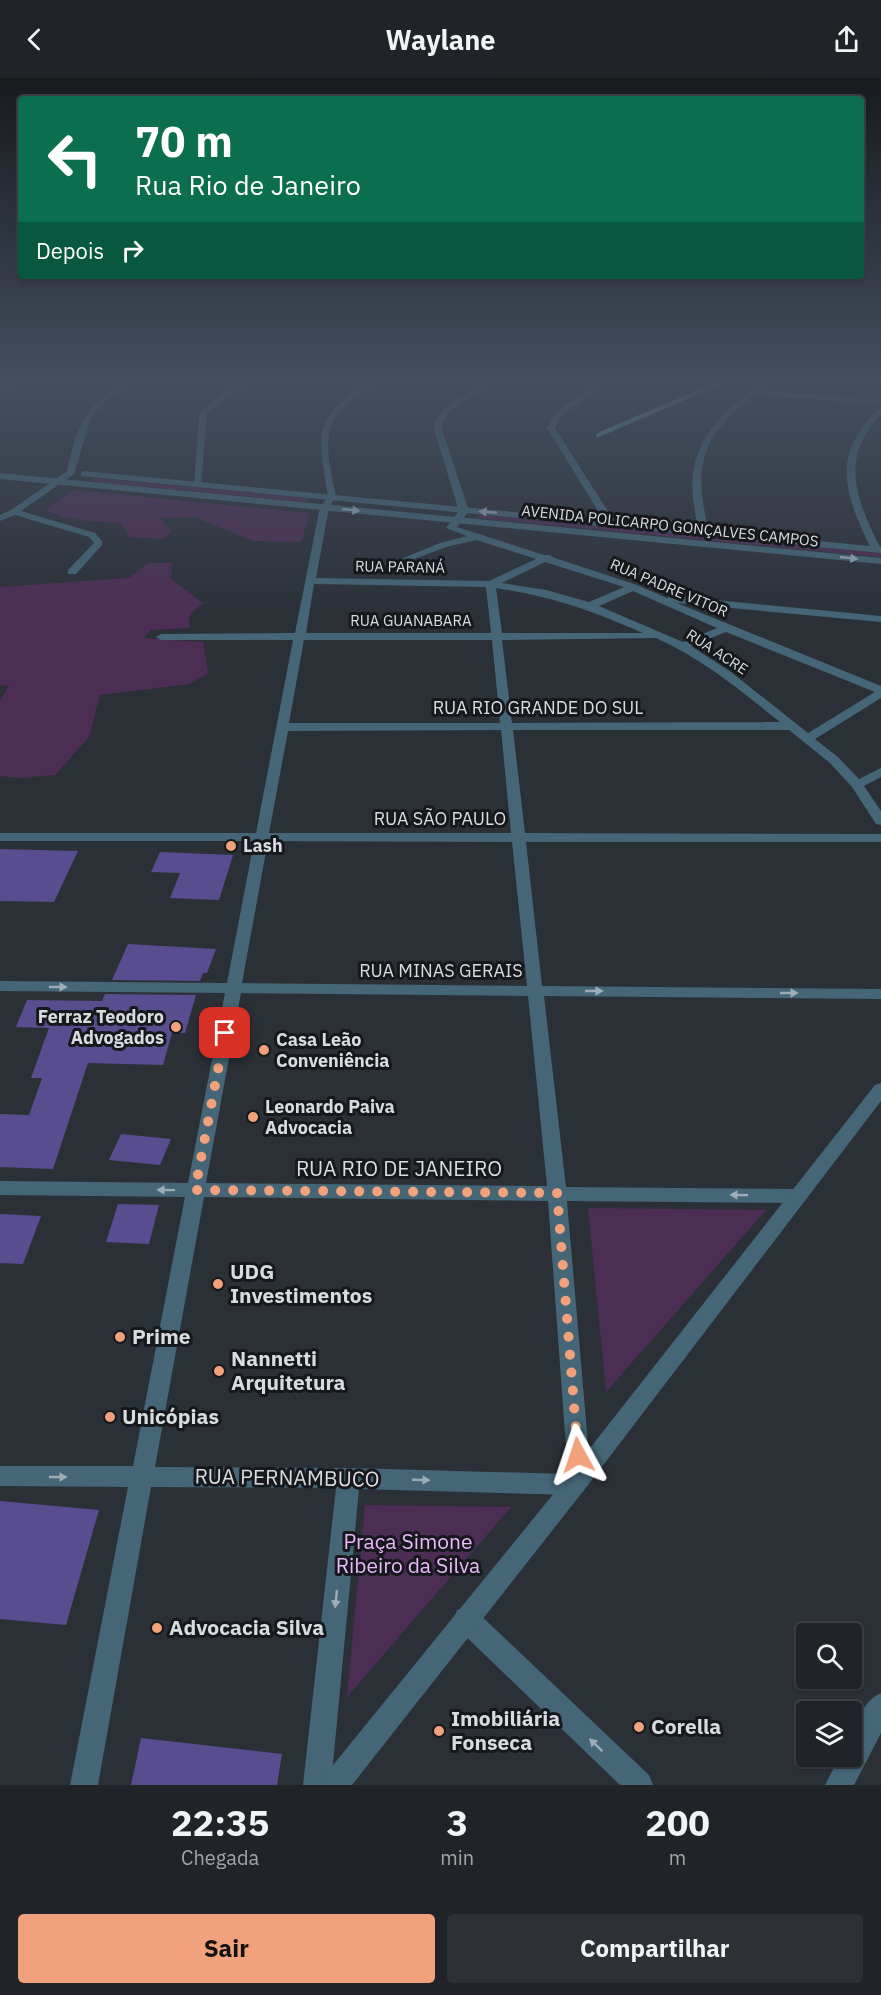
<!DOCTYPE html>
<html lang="pt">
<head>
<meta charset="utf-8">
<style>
	body { margin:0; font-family:"IBM Plex Sans",sans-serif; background:#2d3035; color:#f1f3f6; height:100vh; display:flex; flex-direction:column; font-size:22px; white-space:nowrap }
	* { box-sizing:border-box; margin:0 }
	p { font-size:20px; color:#a2a4a8 }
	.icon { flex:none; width:33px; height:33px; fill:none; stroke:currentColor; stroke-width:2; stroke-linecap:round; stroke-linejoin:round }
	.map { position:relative; height:1707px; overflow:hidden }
	.panel { display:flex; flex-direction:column; background:#202429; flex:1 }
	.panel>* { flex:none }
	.guide { position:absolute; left:18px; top:18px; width:846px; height:183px; border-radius:6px; box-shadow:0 2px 4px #0004,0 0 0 2px #3d4146; background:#0b6e4f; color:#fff; overflow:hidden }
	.tools { position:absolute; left:796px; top:1545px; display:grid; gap:12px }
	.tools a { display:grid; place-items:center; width:66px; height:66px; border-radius:6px; background:#202429; box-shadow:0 2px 4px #0004,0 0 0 2px #3d4146; font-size:30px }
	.pin { position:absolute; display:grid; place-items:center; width:51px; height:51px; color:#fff; margin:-26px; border-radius:12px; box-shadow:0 3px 9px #0006 }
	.me { position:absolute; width:66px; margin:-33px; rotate:355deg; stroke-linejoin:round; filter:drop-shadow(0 0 4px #0008) }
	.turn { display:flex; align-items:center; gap:21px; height:126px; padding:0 18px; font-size:27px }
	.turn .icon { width:78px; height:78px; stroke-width:2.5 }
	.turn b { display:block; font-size:42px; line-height:51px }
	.then { display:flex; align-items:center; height:57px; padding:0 18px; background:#0003; gap:12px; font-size:22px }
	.eta { display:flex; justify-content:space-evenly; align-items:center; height:102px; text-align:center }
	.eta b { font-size:36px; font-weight:800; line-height:42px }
	.button { display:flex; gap:12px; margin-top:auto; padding:12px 18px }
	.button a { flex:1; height:69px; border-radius:6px; background:#f1a17c; color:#111; font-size:24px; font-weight:800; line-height:69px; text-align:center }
	.button a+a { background:#2d3035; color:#f1f3f6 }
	header { display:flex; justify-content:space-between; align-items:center; height:78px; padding:0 18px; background:#202429; font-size:27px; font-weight:800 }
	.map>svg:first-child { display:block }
	.green { fill:#4c2e54 }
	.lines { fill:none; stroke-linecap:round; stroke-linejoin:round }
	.stream { stroke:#63a3a9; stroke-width:4.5 }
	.building { fill:#574d8f }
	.minor { fill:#446676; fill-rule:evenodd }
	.tertiary { fill:#446676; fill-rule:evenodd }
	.oneway { fill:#9dacb6 }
	.route { stroke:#f1a17c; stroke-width:10; stroke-dasharray:0 18 }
	.poi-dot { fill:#f1a17c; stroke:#16181b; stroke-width:2 }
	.labels { text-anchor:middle; stroke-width:6; stroke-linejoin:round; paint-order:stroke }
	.far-street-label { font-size:15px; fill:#d8dbe0; stroke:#16181b }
	.street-label { font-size:18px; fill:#d8dbe0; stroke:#16181b }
	.poi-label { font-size:18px; font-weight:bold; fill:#d8dbe0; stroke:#16181b; text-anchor:start }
	.near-street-label { font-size:21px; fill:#d8dbe0; stroke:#16181b }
	.near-poi-label { font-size:21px; font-weight:bold; fill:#d8dbe0; stroke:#16181b; text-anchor:start }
	.near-park-label { font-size:21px; fill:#ecb8fc; stroke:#16181b }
</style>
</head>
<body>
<header><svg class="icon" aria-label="back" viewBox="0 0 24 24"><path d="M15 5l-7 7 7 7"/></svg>Waylane<svg class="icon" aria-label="share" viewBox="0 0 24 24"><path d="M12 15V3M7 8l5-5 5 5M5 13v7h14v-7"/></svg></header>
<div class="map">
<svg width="881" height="1707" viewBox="0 0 881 1707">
	<rect width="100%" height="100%" fill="#2b3037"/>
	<!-- green -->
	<path class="green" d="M93,400L306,420L309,421L304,424L88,403Z
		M73,412L309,435L301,464L253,463L195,439L160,440L171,453L163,461L131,459L120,445C94,443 69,444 45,432Z
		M480,437L881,475V479L476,440Z
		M148,485H172L171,501L203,525L190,536L189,550L151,552L144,560L203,564L208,595L190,606L100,617L89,659L55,697L21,700L0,698V623L9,608L0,607V509L129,500Z
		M588,1130L766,1132L606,1314Z
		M365,1427L511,1429L347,1619Z"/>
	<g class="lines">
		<!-- stream -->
		<path class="stream" d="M598,357L722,304"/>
	</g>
	<!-- building -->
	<path class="building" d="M0,771L78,773L54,824L0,823Z
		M160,774L233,777L219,822L170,820L180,795L151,794Z
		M128,866L216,871L207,895H203L200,903L112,902Z
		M105,916L196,917L185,955H172L163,987L88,985L53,1091L0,1089V1036L29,1037L42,1000H31L49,950L16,949L27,922L102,923Z
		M121,1056L171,1061L160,1087L109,1082Z
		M118,1126L159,1127L149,1166L106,1164Z
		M0,1136L41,1138L23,1186L0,1185Z
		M0,1423L99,1432L66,1547L0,1541Z
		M141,1660L282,1676L277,1707H131Z"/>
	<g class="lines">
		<!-- minor -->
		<path class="minor" d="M9,304H18L0,315V310Z
			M128,304H137L106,322L91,339L74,396L21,433L95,455L102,463V467L76,496H68V492L94,465L89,459L15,437L0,443V437L11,432L67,393C77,348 84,325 128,304Z
			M246,304H256L229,318L207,336L201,406L194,408L199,335L223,314Z
			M368,304H377C366,313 353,320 343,329C318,353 331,390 336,419L329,429L316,500L489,503L536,481L477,462L446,469L409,483L401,481L440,465L467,458L446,450L459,433L433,348L444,330L484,304H493L450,333L441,348L469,433L457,449L544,477H550L552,479L637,507L667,520L672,518L881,538V544L677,525L881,608V620L815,661L838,679L859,701L881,690V699L864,708L881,733V747L876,746L852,709L830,685L789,652H513L525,755L881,756V764H526L542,908L881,911V921L544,918L566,1109L798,1111L805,1113L807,1118L805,1123L798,1125L567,1123L591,1400L583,1414L575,1417L359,1411L331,1707H303L336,1410L151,1409L98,1707H70L128,1409L0,1408V1388H133L185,1119L0,1117V1103L188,1105L225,915L0,913V903L227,905L254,763H0V755H256L293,562H161L156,559L161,556L295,555L320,429L328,419C318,356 311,341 368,304ZM545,484L624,509L589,524L546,512L502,505ZM314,506L486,509L491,555H306ZM496,510C554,519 590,532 643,555H502ZM633,513L717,550L683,564L599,528ZM726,554L875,614L808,655L731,594L691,568ZM656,560C703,581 741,613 780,644L512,645L502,562ZM304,562H492L500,645H289ZM501,652L511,755H269L288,653ZM268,763L512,764L527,908L242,905ZM241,915L528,918L547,1108L206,1105ZM204,1119L548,1123L568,1396L349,1390L155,1389Z
			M567,304H601L605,306L562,337L555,350L616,446L614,448L606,446L547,350L556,334L594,308Z
			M765,304H774L761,313L881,322V326L755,317C698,359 694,390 709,455L701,457C697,448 695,436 694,426C684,367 721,333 765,304Z
			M878,331H881V337C838,380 857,424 881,471L876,474L871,471C845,416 830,378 878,331Z
			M466,1529L475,1532L649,1697L653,1707H620L457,1550L454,1541L457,1532Z
			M881,1615V1655L854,1707H825L840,1678H852C852,1657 859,1624 881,1615Z"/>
		<!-- tertiary -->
		<path class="tertiary" d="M84,393L881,469V475L81,398V394Z
			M0,395L881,480V486L0,401Z
			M881,1005V1023L588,1407L352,1707H321L325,1697L572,1393L875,1007Z"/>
	</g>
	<!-- one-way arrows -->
	<defs><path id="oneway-solid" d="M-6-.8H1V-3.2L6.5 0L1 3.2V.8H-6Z" transform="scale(1.5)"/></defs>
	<g class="oneway">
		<use href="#oneway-solid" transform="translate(351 432) rotate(6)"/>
		<use href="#oneway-solid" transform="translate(488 434) rotate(-175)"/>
		<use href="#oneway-solid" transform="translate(849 480) rotate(6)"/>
		<use href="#oneway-solid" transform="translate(58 909)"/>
		<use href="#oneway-solid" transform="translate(594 913)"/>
		<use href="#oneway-solid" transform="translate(789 915)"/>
		<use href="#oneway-solid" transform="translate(166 1112) rotate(-179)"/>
		<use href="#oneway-solid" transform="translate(739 1117) rotate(-179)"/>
		<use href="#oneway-solid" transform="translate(58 1399)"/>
		<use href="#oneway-solid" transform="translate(421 1402) rotate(2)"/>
		<use href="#oneway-solid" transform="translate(336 1521) rotate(96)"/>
		<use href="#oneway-solid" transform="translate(596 1667) rotate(-136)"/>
	</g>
	<!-- sky -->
	<linearGradient id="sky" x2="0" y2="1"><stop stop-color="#181a1e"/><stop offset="0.56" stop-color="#444e5e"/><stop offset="1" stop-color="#444e5e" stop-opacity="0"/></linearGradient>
	<rect width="881" height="543" fill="url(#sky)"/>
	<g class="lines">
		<!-- route -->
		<path class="route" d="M225,955L195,1112L557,1115L578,1377"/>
	</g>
	<!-- markers -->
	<g class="poi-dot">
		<circle cx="231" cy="768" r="6"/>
		<circle cx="176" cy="949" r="6"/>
		<circle cx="264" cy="972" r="6"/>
		<circle cx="253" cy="1039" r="6"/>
		<circle cx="218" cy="1206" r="6"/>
		<circle cx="120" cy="1259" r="6"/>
		<circle cx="219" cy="1293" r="6"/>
		<circle cx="110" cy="1339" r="6"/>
		<circle cx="157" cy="1550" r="6"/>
		<circle cx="639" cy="1649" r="6"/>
		<circle cx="439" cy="1653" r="6"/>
	</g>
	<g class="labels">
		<!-- far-street labels -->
		<g class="far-street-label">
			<text transform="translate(670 448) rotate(6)" y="5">AVENIDA POLICARPO GONÇALVES CAMPOS</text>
			<text transform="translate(400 489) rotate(1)" y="5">RUA PARANÁ</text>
			<text transform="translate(669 510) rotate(23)" y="5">RUA PADRE VITOR</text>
			<text x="411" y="548">RUA GUANABARA</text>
			<text transform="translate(717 574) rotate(33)" y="5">RUA ACRE</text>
		</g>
		<!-- street labels -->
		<g class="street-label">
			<text x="538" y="636">RUA RIO GRANDE DO SUL</text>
			<text x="440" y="747">RUA SÃO PAULO</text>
			<text x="441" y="899">RUA MINAS GERAIS</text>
		</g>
		<!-- poi labels -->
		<g class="poi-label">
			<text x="243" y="774">Lash</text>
			<text x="164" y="945" text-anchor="end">Ferraz Teodoro<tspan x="164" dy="21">Advogados</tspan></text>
			<text x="276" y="968">Casa Leão<tspan x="276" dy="21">Conveniência</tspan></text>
			<text x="265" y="1035">Leonardo Paiva<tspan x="265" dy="21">Advocacia</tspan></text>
		</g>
		<!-- near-street labels -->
		<g class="near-street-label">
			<text x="399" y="1098">RUA RIO DE JANEIRO</text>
			<text transform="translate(287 1400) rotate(1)" y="7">RUA PERNAMBUCO</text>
		</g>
		<!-- near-poi labels -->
		<g class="near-poi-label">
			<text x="230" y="1201">UDG<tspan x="230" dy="24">Investimentos</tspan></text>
			<text x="132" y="1266">Prime</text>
			<text x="231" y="1288">Nannetti<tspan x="231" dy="24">Arquitetura</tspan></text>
			<text x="122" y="1346">Unicópias</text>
			<text x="169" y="1557">Advocacia Silva</text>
			<text x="451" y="1648">Imobiliária<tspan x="451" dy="24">Fonseca</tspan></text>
			<text x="651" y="1656">Corella</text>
		</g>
		<!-- near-park labels -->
		<g class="near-park-label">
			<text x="408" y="1471">Praça Simone<tspan x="408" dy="24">Ribeiro da Silva</tspan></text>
		</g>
	</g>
</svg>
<div class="tools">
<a><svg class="icon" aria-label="search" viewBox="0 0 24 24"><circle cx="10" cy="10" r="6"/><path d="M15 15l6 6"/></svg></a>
<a><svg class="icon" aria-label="layers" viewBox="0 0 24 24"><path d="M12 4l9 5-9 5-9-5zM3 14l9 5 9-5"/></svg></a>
</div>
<div class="pin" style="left:225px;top:955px;background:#d93025"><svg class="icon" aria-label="arrive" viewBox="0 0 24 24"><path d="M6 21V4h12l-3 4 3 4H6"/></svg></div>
<svg class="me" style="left:578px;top:1377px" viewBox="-20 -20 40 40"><path d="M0-17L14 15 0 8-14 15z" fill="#f1a17c" stroke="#fff" stroke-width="4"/></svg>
<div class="guide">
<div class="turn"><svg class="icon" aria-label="left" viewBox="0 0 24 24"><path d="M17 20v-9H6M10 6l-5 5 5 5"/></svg><div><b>70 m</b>Rua Rio de Janeiro</div></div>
<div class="then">Depois<svg class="icon" aria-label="right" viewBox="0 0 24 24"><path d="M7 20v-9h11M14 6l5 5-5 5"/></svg></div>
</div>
</div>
<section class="panel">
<div class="eta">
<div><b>22:35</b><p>Chegada</p></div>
<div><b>3</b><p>min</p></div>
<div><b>200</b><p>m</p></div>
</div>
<div class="button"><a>Sair</a><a>Compartilhar</a></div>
</section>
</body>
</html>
